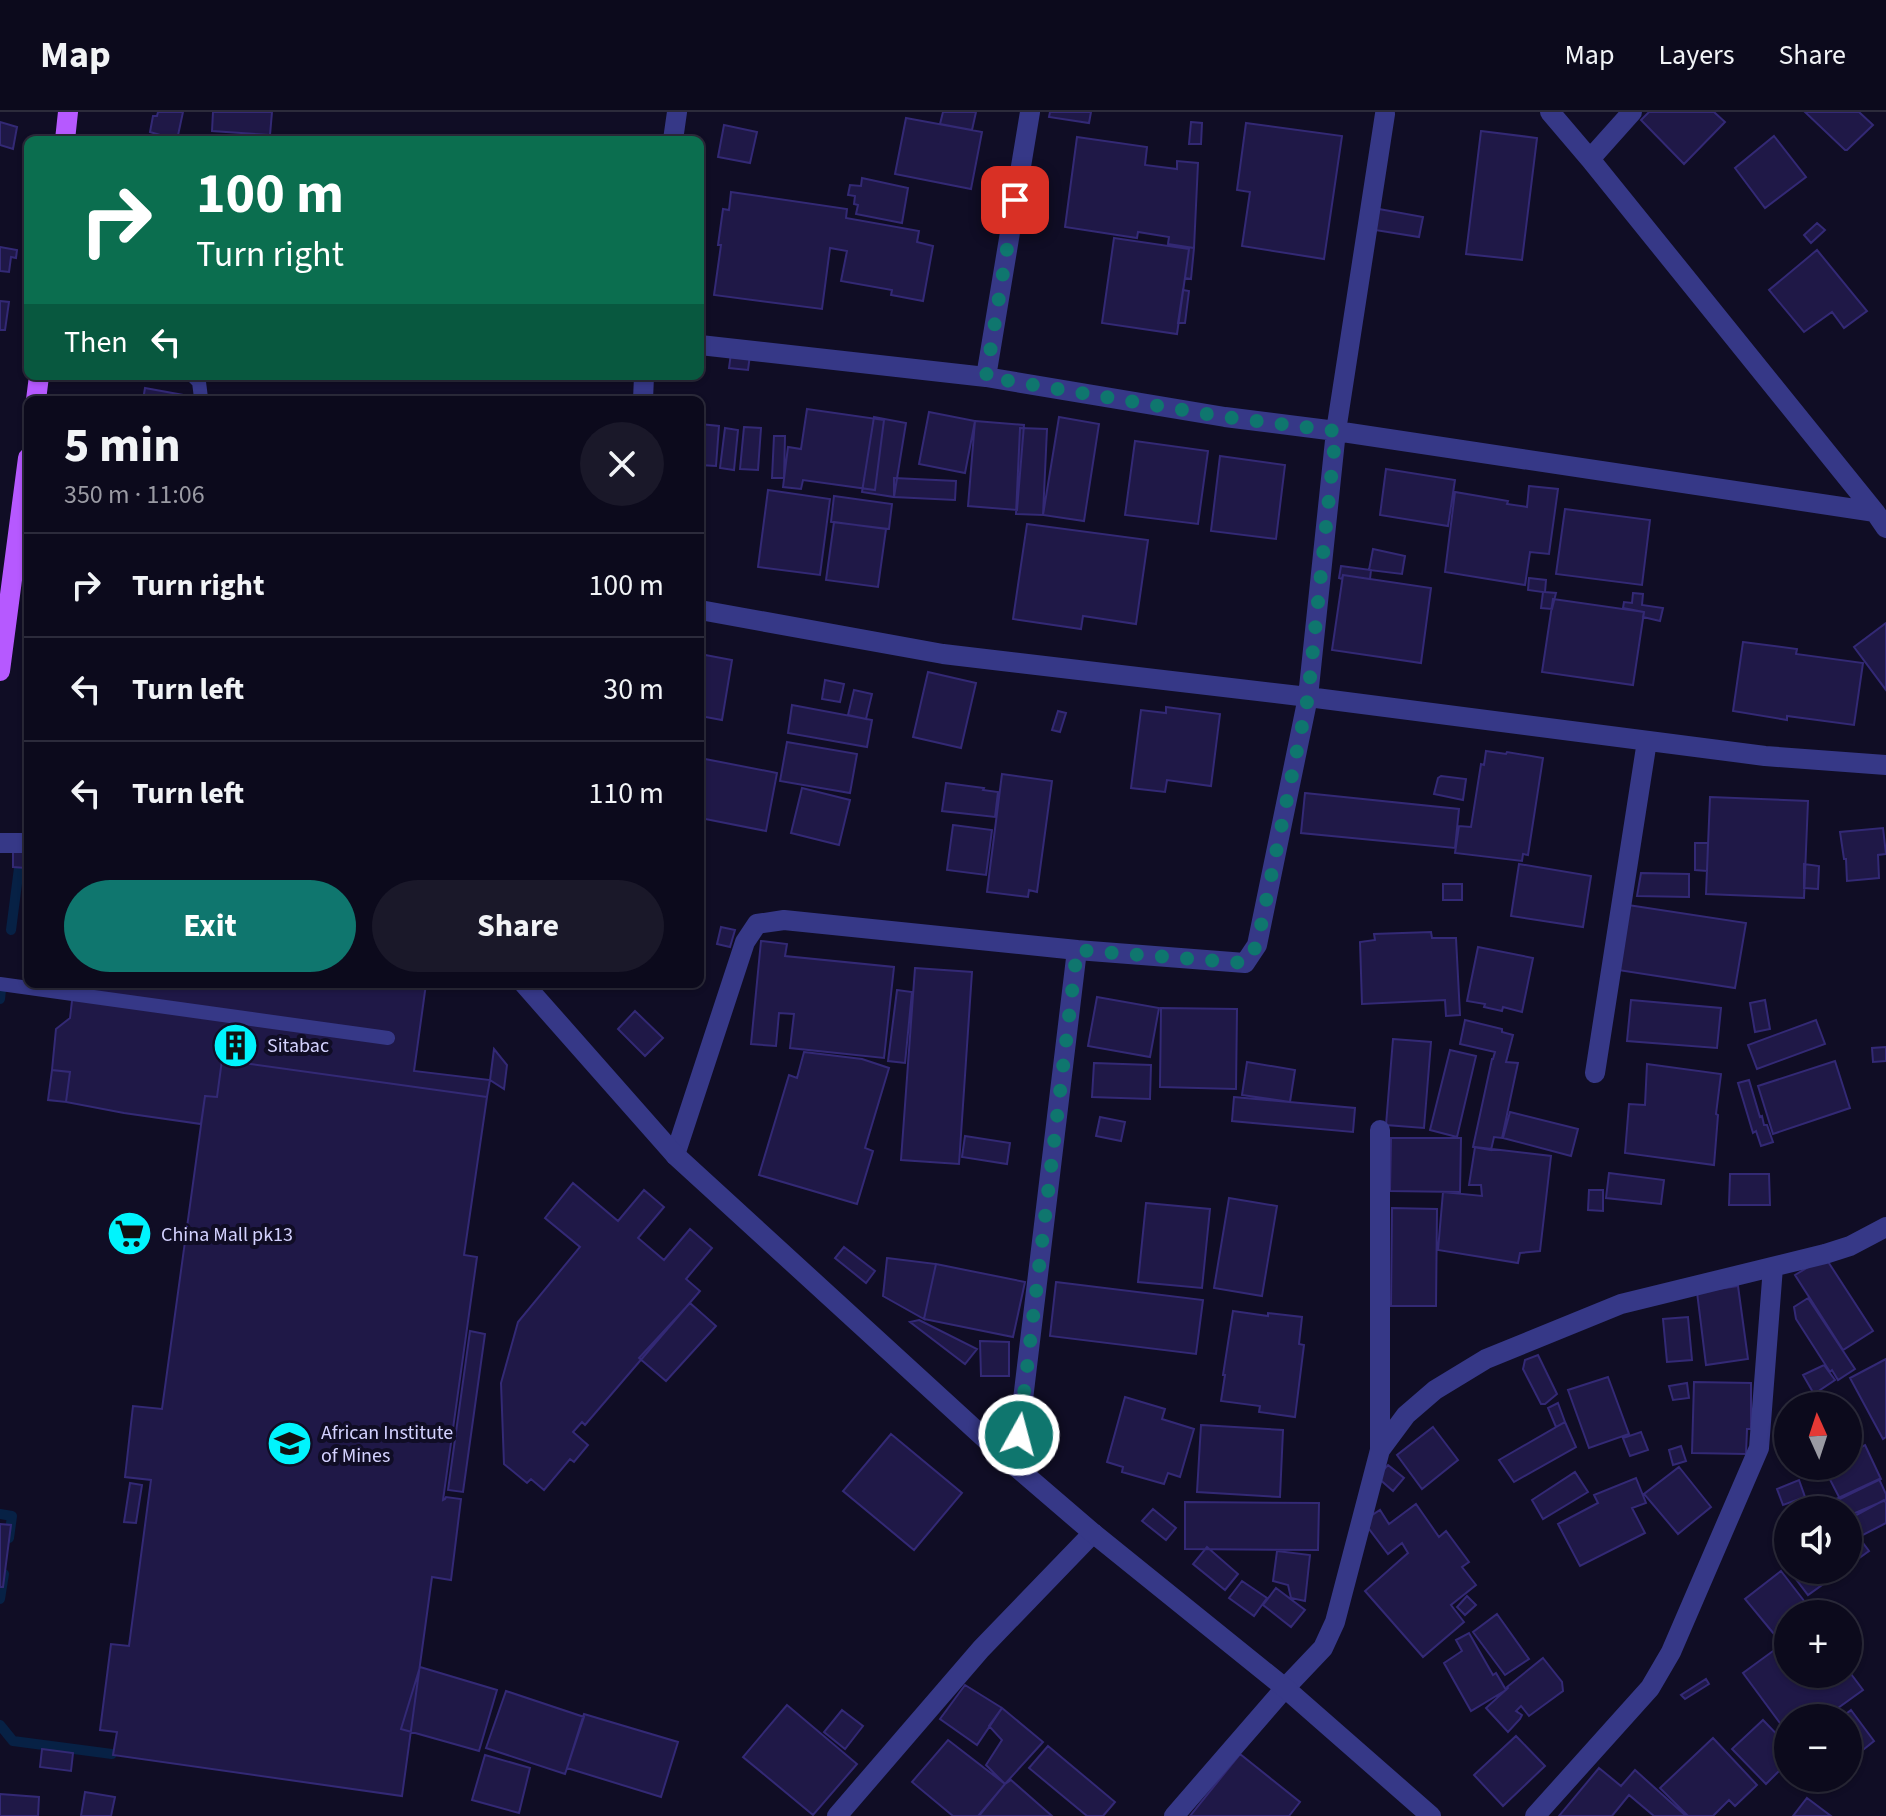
<!DOCTYPE html>
<html lang="en">
<head>
<meta charset="utf-8">
<style>
	body { margin:0; font-family:"Source Sans 3",sans-serif; background:#1a1829; color:#f1f3f6; height:100vh; display:flex; flex-direction:column; font-size:30px; white-space:nowrap }
	* { box-sizing:border-box; margin:0 }
	p { font-size:26px; color:#9a9aa3 }
	.icon { flex:none; width:44px; height:44px; fill:none; stroke:currentColor; stroke-width:2; stroke-linecap:round; stroke-linejoin:round }
	.map { position:relative; flex:1; overflow:hidden }
	.side { position:absolute; left:24px; top:284px; width:680px; height:592px; display:flex; flex-direction:column; background:#0c0a1c; border-radius:12px; box-shadow:0 2px 6px #0004,0 0 0 2px #2c2b3b }
	.side>* { flex:none }
	.hud { position:absolute; left:24px; top:24px; width:680px; height:244px; border-radius:12px; box-shadow:0 2px 6px #0004,0 0 0 2px #2c2b3b; background:#0b6e4f; color:#fff; overflow:hidden }
	.needle { width:52px; rotate:357deg }
	.controls { position:absolute; left:1774px; top:1280px; display:grid; gap:16px }
	.controls a { display:grid; place-items:center; width:88px; height:88px; border-radius:50%; background:#0c0a1c; box-shadow:0 2px 6px #0004,0 0 0 2px #2c2b3b; font-size:40px }
	.pin { position:absolute; display:grid; place-items:center; width:68px; height:68px; color:#fff; margin:-34px; border-radius:16px; box-shadow:0 4px 12px #0006 }
	.me { position:absolute; width:88px; margin:-44px; rotate:7deg; stroke-linejoin:round; filter:drop-shadow(0 0 6px #0008) }
	.turn { display:flex; align-items:center; gap:28px; height:168px; padding:0 40px; font-size:36px }
	.turn .icon { width:104px; height:104px; stroke-width:2.5 }
	.turn b { display:block; font-size:56px; line-height:68px }
	.then { display:flex; align-items:center; height:76px; padding:0 40px; background:#0003; gap:16px; font-size:30px }
	.round { display:grid; place-items:center; flex:none; width:84px; height:84px; border-radius:42px; background:#1a1829 }
	.summary { display:flex; align-items:center; justify-content:space-between; height:136px; padding:0 40px }
	h1 { font-size:48px; font-weight:700; line-height:60px }
	.cta { display:flex; gap:16px; margin-top:auto; padding:16px 40px }
	.cta a { flex:1; height:92px; border-radius:48px; background:#0f766e; color:#fff; font-size:32px; font-weight:700; line-height:92px; text-align:center }
	.cta a+a { background:#1a1829; color:#f1f3f6 }
	ul { padding:0; list-style:none }
	li { display:flex; align-items:center; gap:24px; height:104px; padding:0 40px; border-top:2px solid #2c2b3b }
	li div { flex:1 }
	li b { display:block; font-size:30px }
	li em { font-style:normal }
	header { display:flex; align-items:center; gap:48px; box-sizing:border-box; height:112px; padding:0 40px; background:#0c0a1c; border-bottom:2px solid #2c2b3b }
	header strong { font-size:38px }
	nav { display:flex; gap:44px; margin-inline-start:auto; font-size:28px }
	.map>svg:first-child { display:block }
	.lines { fill:none; stroke-linecap:round; stroke-linejoin:round }
	.stream { stroke:#072145; stroke-width:10 }
	.building { fill:#1f1847; stroke:#332975; stroke-width:2 }
	.service { stroke:#363887; stroke-width:14 }
	.minor { stroke:#363887; stroke-width:20 }
	.tertiary { stroke:#363887; stroke-width:20 }
	.primary { stroke:#b659ff; stroke-width:20 }
	.route { stroke:#0f766e; stroke-width:14; stroke-dasharray:0 25.2 }
	.labels { text-anchor:middle; stroke-width:8; stroke-linejoin:round; paint-order:stroke }
	.poi-label { font-size:20px; fill:#d4d2ff; stroke:#100d25; text-anchor:start }
</style>
</head>
<body>
<header>
<strong>Map</strong>
<nav><a>Map</a><a>Layers</a><a>Share</a></nav>
</header>
<div class="map">
<svg width="1886" height="1704" viewBox="0 0 1886 1704">
	<rect width="100%" height="100%" fill="#100d25"/>
	<g class="lines">
		<!-- stream -->
		<path class="stream" d="M11,818L19,756L28,757
			M0,887L1,878
			M0,1402L12,1404L9,1426
			M0,1487L4,1462
			M0,1613L13,1629L112,1642"/>
	</g>
	<!-- building -->
	<path class="building" d="M158,0H183L177,28L150,20L153,4H157Z
		M213,0H272L270,23L212,19Z
		M943,0H976L972,18L940,12Z
		M1050,0H1091L1089,11L1049,5Z
		M1649,0H1714L1725,10L1684,52L1641,8Z
		M1805,0H1859L1873,13L1847,38H1845Z
		M906,6L982,20L971,77L895,62Z
		M0,10L17,15L13,37L0,33Z
		M1191,10L1202,11L1201,32H1189Z
		M1246,11L1342,24L1324,147L1242,134L1250,80L1237,78Z
		M724,13L757,20L750,51L718,45Z
		M1481,19L1537,26L1522,148L1466,142Z
		M1774,24L1806,65L1765,96L1735,56Z
		M1077,25L1147,35L1145,53L1177,57V49L1198,51L1194,136L1168,132L1169,125L1138,120L1137,126L1065,115Z
		M862,66L908,76L902,111L856,102L858,93L854,92L855,84L848,83L850,73L861,74Z
		M731,80L847,97L846,106L919,119L917,130L933,134L923,189L891,183L892,178L841,169L847,139L830,136L822,197L714,183L721,133H718L723,97L729,98Z
		M1379,97L1423,105L1419,125L1375,118Z
		M1817,111L1825,118L1811,131L1804,123Z
		M1114,126L1189,137L1177,222L1102,211Z
		M0,135L17,138L16,146L11,145L9,160L0,159Z
		M1187,135L1194,136L1191,167L1185,166L1189,137Z
		M1817,138L1867,199L1844,216L1832,200L1804,220L1769,178Z
		M1183,178L1189,179L1185,211H1178Z
		M0,189L9,190L5,218H0Z
		M731,241L750,243L748,258L729,256Z
		M145,276L211,288H143Z
		M807,297L884,308L875,378L803,368L801,377L783,375L788,335L801,337Z
		M929,300L975,309L965,361L919,352Z
		M874,305L906,311L894,385L862,380Z
		M1059,305L1099,312L1084,409L1043,403Z
		M975,309L1024,313L1017,398L968,394Z
		M700,312L719,314L716,354L700,353Z
		M744,315L761,316L758,358L740,357Z
		M725,316L738,318L734,358L720,356Z
		M1020,316L1047,317L1043,403L1016,402Z
		M774,324H785L784,366H772Z
		M1135,329L1208,339L1198,412L1125,403Z
		M1220,344L1285,353L1276,427L1211,419Z
		M1386,357L1455,368L1448,414L1380,403Z
		M894,366L956,369L955,388L894,385Z
		M1529,374L1558,377L1549,442L1530,440L1525,473L1445,460L1455,380L1508,389L1507,392L1527,395Z
		M768,378L830,387L820,463L758,455Z
		M834,384L892,392L889,417L831,410Z
		M1565,397L1650,408L1642,473L1556,462Z
		M834,410L886,417L878,475L826,468Z
		M1027,412L1148,428L1136,512L1083,504L1081,517L1013,507Z
		M1373,437L1405,444L1402,462L1369,458Z
		M1341,454L1371,458L1370,467L1343,463L1342,467L1339,466Z
		M1343,463L1431,476L1421,551L1332,538Z
		M1529,466L1546,468L1545,480L1556,481L1552,497L1541,496L1543,480L1528,478Z
		M1633,481L1643,482L1642,493L1663,496L1660,509L1643,505L1644,500L1623,496L1624,490L1632,491Z
		M1553,487L1644,500L1633,573L1542,560Z
		M1886,511V578L1854,535Z
		M1743,530L1797,537L1796,542L1863,551L1854,613L1787,604V608L1733,599Z
		M700,542L732,548L722,608L700,604Z
		M928,560L976,571L961,636L913,625Z
		M825,568L844,572L840,590L822,587Z
		M854,578L872,582L866,607L848,603Z
		M792,593L872,608L867,635L788,621Z
		M1166,595L1220,602L1211,674L1167,668L1165,680L1131,676L1141,598L1166,601Z
		M1058,599L1066,601L1060,620L1052,618Z
		M787,630L857,642L850,681L780,669Z
		M1486,639L1506,642L1507,640L1543,646L1528,743L1523,742L1522,749L1455,741L1459,714L1471,715L1481,652L1484,653Z
		M700,646L777,661L766,719L700,706Z
		M1002,662L1052,669L1037,780L1029,778L1028,785L987,780Z
		M1441,664L1466,667L1463,688L1434,682L1438,666Z
		M946,671L984,676L983,678L998,680L995,705L942,699Z
		M802,676L850,688L839,733L791,721Z
		M1305,681L1459,697L1455,736L1301,721Z
		M1710,685L1808,689L1804,786L1706,782Z
		M953,713L992,718L986,763L947,758Z
		M1883,716L1886,742L1878,743L1879,766L1847,769L1846,747H1844L1840,720Z
		M1695,731H1708L1707,759L1695,758Z
		M13,739L27,740L26,756L13,755Z
		M1519,752L1591,764L1583,815L1511,804Z
		M1804,752L1819,754L1818,777L1804,776Z
		M1641,761L1689,762V785L1637,784Z
		M1443,772H1462V788H1443Z
		M1628,793L1746,811L1735,876L1618,858Z
		M721,815L735,818L730,835L717,832Z
		M1431,820L1432,826H1456L1460,903L1446,904L1445,888L1362,892L1360,830L1375,828L1374,822Z
		M761,829L787,832L785,844L894,855L884,946L790,936L794,902L779,901L776,934L751,932Z
		M1478,835L1533,846L1522,900L1503,895L1502,899L1484,895L1485,892L1467,889Z
		M915,856L972,860L959,1052L901,1048Z
		M74,872H426L414,959L490,968L487,985L222,948L217,985L205,984L201,1012L124,1001L66,990L70,960L52,958L56,917L70,906Z
		M897,878L912,880L905,951L888,949Z
		M1097,885L1159,896L1150,945L1088,934Z
		M1631,888L1721,896L1717,936L1627,929Z
		M1765,888L1770,917L1755,920L1750,891Z
		M1161,896L1237,897L1236,977L1160,975Z
		M635,899L663,926L645,944L618,917Z
		M1465,908L1502,917V920L1513,923L1506,950L1518,951L1502,1026L1494,1025L1491,1038L1473,1035L1492,947H1493L1495,940L1460,932Z
		M1816,908L1825,932L1757,957L1748,933Z
		M1393,927L1431,930L1424,1016L1386,1013Z
		M1886,935V949L1873,950L1872,936Z
		M494,937L507,953L504,977L490,968Z
		M1450,938L1476,944L1457,1025L1430,1018Z
		M804,940L862,947L889,956L865,1036L873,1039L857,1092L759,1063L789,963L797,966Z
		M222,948L487,985L464,1143L477,1145L443,1388L445,1387L446,1385L461,1387L451,1468L432,1465L402,1684L113,1643L117,1620L100,1618L111,1532L129,1534L151,1368L125,1365L133,1294L162,1297L205,984L217,985Z
		M1835,949L1850,996L1773,1022L1758,974Z
		M1247,950L1295,958L1290,990L1242,983Z
		M1094,951L1151,953L1150,987L1092,985Z
		M1647,952L1721,962L1716,1002L1718,1003L1714,1053L1625,1041L1629,992L1645,993Z
		M52,958L70,960L66,990L48,988Z
		M1749,968L1760,1005L1762,1004L1764,1013H1767L1773,1030L1761,1034L1756,1019L1753,1021L1738,971Z
		M1234,985L1355,996L1353,1020L1232,1009Z
		M1510,1000L1578,1017L1571,1044L1503,1026Z
		M1100,1005L1125,1010L1121,1029L1096,1024Z
		M965,1024L1010,1031L1007,1052L962,1045Z
		M1391,1026H1461L1460,1080L1390,1079Z
		M1475,1035L1551,1044L1540,1139L1520,1141L1518,1151L1438,1138L1443,1080L1482,1084L1481,1073H1469Z
		M1609,1061L1664,1068L1661,1092L1606,1086Z
		M1730,1062H1769L1770,1093H1729Z
		M573,1071L618,1109L644,1078L664,1095L638,1126L664,1148L690,1117L712,1136L686,1167L700,1179L585,1313L582,1310L573,1320L588,1333L574,1350L570,1347L544,1378L531,1367L527,1371L504,1352L501,1271L518,1210L580,1135L545,1106Z
		M1589,1078H1603V1099L1588,1098Z
		M1229,1086L1277,1094L1262,1184L1214,1176Z
		M1146,1091L1210,1097L1202,1176L1138,1170Z
		M1392,1096L1437,1097L1436,1194H1391Z
		M844,1135L875,1159L866,1171L835,1146Z
		M1825,1145L1873,1219L1843,1238L1795,1163Z
		M887,1146L936,1152L924,1207L883,1184Z
		M936,1152L1025,1170L1013,1225L924,1207Z
		M1056,1170L1203,1188L1196,1242L1050,1224Z
		M1738,1174L1748,1247L1706,1253L1697,1180Z
		M1808,1186L1855,1257L1838,1268L1832,1258L1830,1260L1796,1207L1794,1195Z
		M690,1191L716,1214L666,1269L639,1246Z
		M1233,1199L1268,1204V1201L1302,1205L1299,1232L1304,1233L1295,1305L1259,1300L1260,1294L1221,1289L1225,1263H1223Z
		M1688,1205L1692,1248L1667,1250L1663,1207Z
		M919,1208L977,1237L965,1252L910,1210Z
		M470,1219L485,1222L463,1380L448,1378Z
		M980,1229L1009,1230V1264H981Z
		M1538,1243L1557,1282L1545,1292H1541L1523,1257L1525,1248Z
		M1886,1247V1325L1883,1327L1850,1266Z
		M1824,1253L1835,1268L1814,1282L1803,1263Z
		M1608,1265L1629,1322L1589,1336L1568,1278Z
		M1694,1270L1751,1271V1317H1747L1746,1342L1692,1341Z
		M1687,1271L1689,1286L1673,1288L1669,1274Z
		M1125,1285L1165,1297L1162,1307L1194,1317L1180,1365L1168,1361L1164,1372L1122,1360L1123,1355L1107,1350Z
		M1558,1291L1565,1310L1556,1315L1548,1296Z
		M1565,1310L1576,1335L1514,1370L1499,1348Z
		M1201,1313L1283,1318L1280,1385L1197,1380Z
		M1433,1315L1458,1348L1422,1377L1397,1343Z
		M1641,1320L1648,1338L1630,1344L1623,1326Z
		M891,1322L962,1381L914,1438L843,1379Z
		M1865,1333L1881,1367L1840,1387L1823,1354H1848V1342Z
		M1681,1334L1686,1349L1673,1353L1669,1338Z
		M1388,1353L1404,1366L1393,1379L1377,1365Z
		M1679,1355L1711,1395L1678,1422L1644,1382Z
		M1575,1360L1588,1380L1543,1407L1532,1388Z
		M1636,1366L1646,1391L1632,1396L1645,1421L1580,1454L1558,1412L1598,1391L1594,1383Z
		M1879,1367L1886,1382V1388L1848,1404V1398H1841L1836,1387Z
		M1799,1368L1805,1385L1783,1393L1777,1377Z
		M130,1371L142,1373L136,1411L124,1410Z
		M1884,1388L1886,1391V1411L1859,1425L1849,1407Z
		M1185,1390L1319,1391L1318,1438L1185,1437Z
		M1416,1392L1439,1425L1446,1419L1469,1450L1462,1455L1476,1473L1451,1493L1464,1510L1423,1545L1365,1479L1408,1441L1402,1431L1388,1442L1363,1409L1380,1398L1389,1412Z
		M1153,1397L1176,1416L1166,1428L1142,1409Z
		M1848,1411L1869,1439L1848,1454Z
		M0,1412L11,1413L3,1475H0Z
		M1207,1435L1238,1462L1225,1478L1193,1452Z
		M1277,1439L1310,1443L1305,1489L1291,1486L1288,1473L1273,1469Z
		M1789,1458H1843L1808,1483Z
		M1781,1459L1808,1494L1798,1502H1788V1511L1774,1522L1745,1487Z
		M1242,1469L1267,1486L1254,1504L1229,1486Z
		M1276,1476L1305,1498L1291,1515L1263,1493Z
		M1467,1484L1476,1493L1465,1503L1457,1495Z
		M1497,1502L1529,1547L1505,1563L1473,1520Z
		M1469,1521L1493,1563L1496,1561L1506,1578L1471,1599L1444,1551L1462,1539L1456,1528Z
		M1788,1528V1562H1848V1558L1863,1578L1824,1606H1788V1622L1743,1561Z
		M1543,1546L1562,1570L1563,1579L1529,1604L1521,1594L1516,1599L1522,1603L1520,1607L1508,1620L1486,1596L1508,1576L1507,1575Z
		M420,1555L497,1578L479,1639L401,1617Z
		M1706,1567L1709,1572L1685,1587L1681,1583Z
		M965,1573L1002,1596L977,1633L940,1607Z
		M506,1579L584,1605L565,1662L486,1636Z
		M787,1593L857,1652L813,1703L743,1645Z
		M1002,1596L1043,1630L1005,1672L986,1653L1002,1628L989,1614Z
		M842,1598L863,1614L845,1637L824,1620Z
		M1851,1598L1874,1629L1848,1650V1606H1841Z
		M584,1602L678,1630L661,1685L567,1656Z
		M1763,1608L1788,1634V1650L1766,1672L1732,1637Z
		M1516,1624L1545,1654L1503,1694L1474,1663Z
		M1713,1626L1757,1673L1735,1694L1729,1688L1713,1704H1688L1660,1676Z
		M948,1628L1005,1672L979,1704H953L912,1670Z
		M1048,1634L1115,1690L1103,1704H1087L1029,1656Z
		M42,1637L73,1641L71,1659L40,1655Z
		M1240,1642L1300,1690L1289,1704H1190Z
		M485,1643L530,1656L519,1701L472,1688Z
		M1599,1656L1621,1674L1635,1658L1686,1704H1654L1629,1683L1612,1704H1559Z
		M1011,1668L1052,1704H978L1005,1672Z
		M85,1680L115,1685L111,1704H81Z
		M0,1682L39,1685L38,1704H0Z
		M1807,1686L1831,1704H1793Z"/>
	<g class="lines">
		<!-- service -->
		<path class="service" d="M193,264L199,270L201,286
			M0,872L388,926"/>
		<!-- minor -->
		<path class="minor" d="M1550,0L1590,47L1875,400L1886,416
			M673,28L677,0
			M1590,47L1632,0
			M700,233L986,265L1225,305L1336,319L1875,400
			M986,265L1030,0
			M643,288L644,264
			M700,498L943,542L1308,585L1765,644L1886,653
			M1595,961L1647,629
			M675,1043L745,830L757,812L784,808L1077,838L1245,851L1257,833L1308,585L1336,319L1385,2
			M1380,1338V1018
			M1015,1354L1077,838
			M837,1704L981,1537L1093,1421
			M1174,1704L1285,1576L1323,1536L1335,1510L1380,1338L1406,1303L1435,1278L1486,1247L1621,1192L1825,1142L1850,1134L1886,1115
			M1535,1704L1650,1576L1671,1540L1759,1336L1773,1155"/>
		<!-- tertiary -->
		<path class="tertiary" d="M0,731H28
			M524,872L675,1043L1015,1354L1093,1421L1285,1576L1431,1704"/>
		<!-- primary -->
		<path class="primary" d="M65,28L68,0
			M36,288L39,264
			M0,559L28,346"/>
	</g>
	<g class="lines">
		<!-- route -->
		<path class="route" d="M1015,88L986,265L1225,305L1336,319L1308,585L1257,833L1245,851L1077,838L1019,1323"/>
	</g>
	<!-- icons -->
	<defs>
		<symbol id="building-disc" viewBox="-11 -11 22 22"><circle r="9.5" fill="#00f4fd" stroke="#100d25"/><path d="M-4-6H4V6H1V3H-1V6H-4ZM-2.5-4.3h1.7v1.8h-1.7ZM.8-4.3h1.7v1.8H.8ZM-2.5-1h1.7V.8h-1.7ZM.8-1h1.7V.8H.8Z" fill="#111"/></symbol>
		<symbol id="supermarket-disc" viewBox="-11 -11 22 22"><circle r="9.5" fill="#00f4fd" stroke="#100d25"/><path d="M-6-5.5h2.5l.6 2H6L4.5 2H-2.5L-4.4-4H-6ZM-1.5 3.2a1.3 1.3 0 1 0 .1 0ZM3 3.2a1.3 1.3 0 1 0 .1 0Z" fill="#111"/></symbol>
		<symbol id="school-disc" viewBox="-11 -11 22 22"><circle r="9.5" fill="#00f4fd" stroke="#100d25"/><path d="M0-5L7-2L0 1L-7-2ZM-4 1L0 2.5L4 1V4Q0 6-4 4Z" fill="#111"/></symbol>
	</defs>
	<g fill-rule="evenodd">
		<use href="#building-disc" x="210" y="908" width="51" height="51"/>
		<use href="#supermarket-disc" x="104" y="1096" width="51" height="51"/>
		<use href="#school-disc" x="264" y="1306" width="51" height="51"/>
	</g>
	<g class="labels">
		<!-- poi labels -->
		<g class="poi-label">
			<text x="267" y="940">Sitabac</text>
			<text x="161" y="1129">China Mall pk13</text>
			<text x="321" y="1327">African Institute<tspan x="321" dy="23">of Mines</tspan></text>
		</g>
	</g>
</svg>
<div class="controls">
<a><svg class="needle" viewBox="-14 -14 28 28"><path d="M0-13l5 13h-10z" fill="#e53935"/><path d="M0 13l5-13h-10z" fill="#9a9aa3"/></svg></a>
<a><svg class="icon" aria-label="sound" viewBox="0 0 24 24"><path d="M4 9h4l5-4v14l-5-4H4zM17 9q2 3 0 6"/></svg></a>
<a>+</a>
<a>−</a>
</div>
<div class="pin" style="left:1015px;top:88px;background:#d93025"><svg class="icon" aria-label="arrive" viewBox="0 0 24 24"><path d="M6 21V4h12l-3 4 3 4H6"/></svg></div>
<svg class="me" style="left:1019px;top:1323px" viewBox="-20 -20 40 40"><circle r="17" fill="#0f766e" stroke="#fff" stroke-width="3"/><path d="M0-11L8 9 0 5-8 9z" fill="#fff"/></svg>
<div class="hud">
<div class="turn"><svg class="icon" aria-label="right" viewBox="0 0 24 24"><path d="M7 20v-9h11M14 6l5 5-5 5"/></svg><div><b>100 m</b>Turn right</div></div>
<div class="then">Then<svg class="icon" aria-label="left" viewBox="0 0 24 24"><path d="M17 20v-9H6M10 6l-5 5 5 5"/></svg></div>
</div>
<section class="side">
<div class="summary"><div><h1>5 min</h1><p>350 m · 11:06</p></div><a class="round"><svg class="icon" aria-label="close" viewBox="0 0 24 24"><path d="M6 6l12 12M18 6L6 18"/></svg></a></div>
<ul>
<li><svg class="icon" aria-label="right" viewBox="0 0 24 24"><path d="M7 20v-9h11M14 6l5 5-5 5"/></svg><div><b>Turn right</b></div><em>100 m</em></li>
<li><svg class="icon" aria-label="left" viewBox="0 0 24 24"><path d="M17 20v-9H6M10 6l-5 5 5 5"/></svg><div><b>Turn left</b></div><em>30 m</em></li>
<li><svg class="icon" aria-label="left" viewBox="0 0 24 24"><path d="M17 20v-9H6M10 6l-5 5 5 5"/></svg><div><b>Turn left</b></div><em>110 m</em></li>
</ul>
<div class="cta"><a>Exit</a><a>Share</a></div>
</section>
</div>
</body>
</html>
